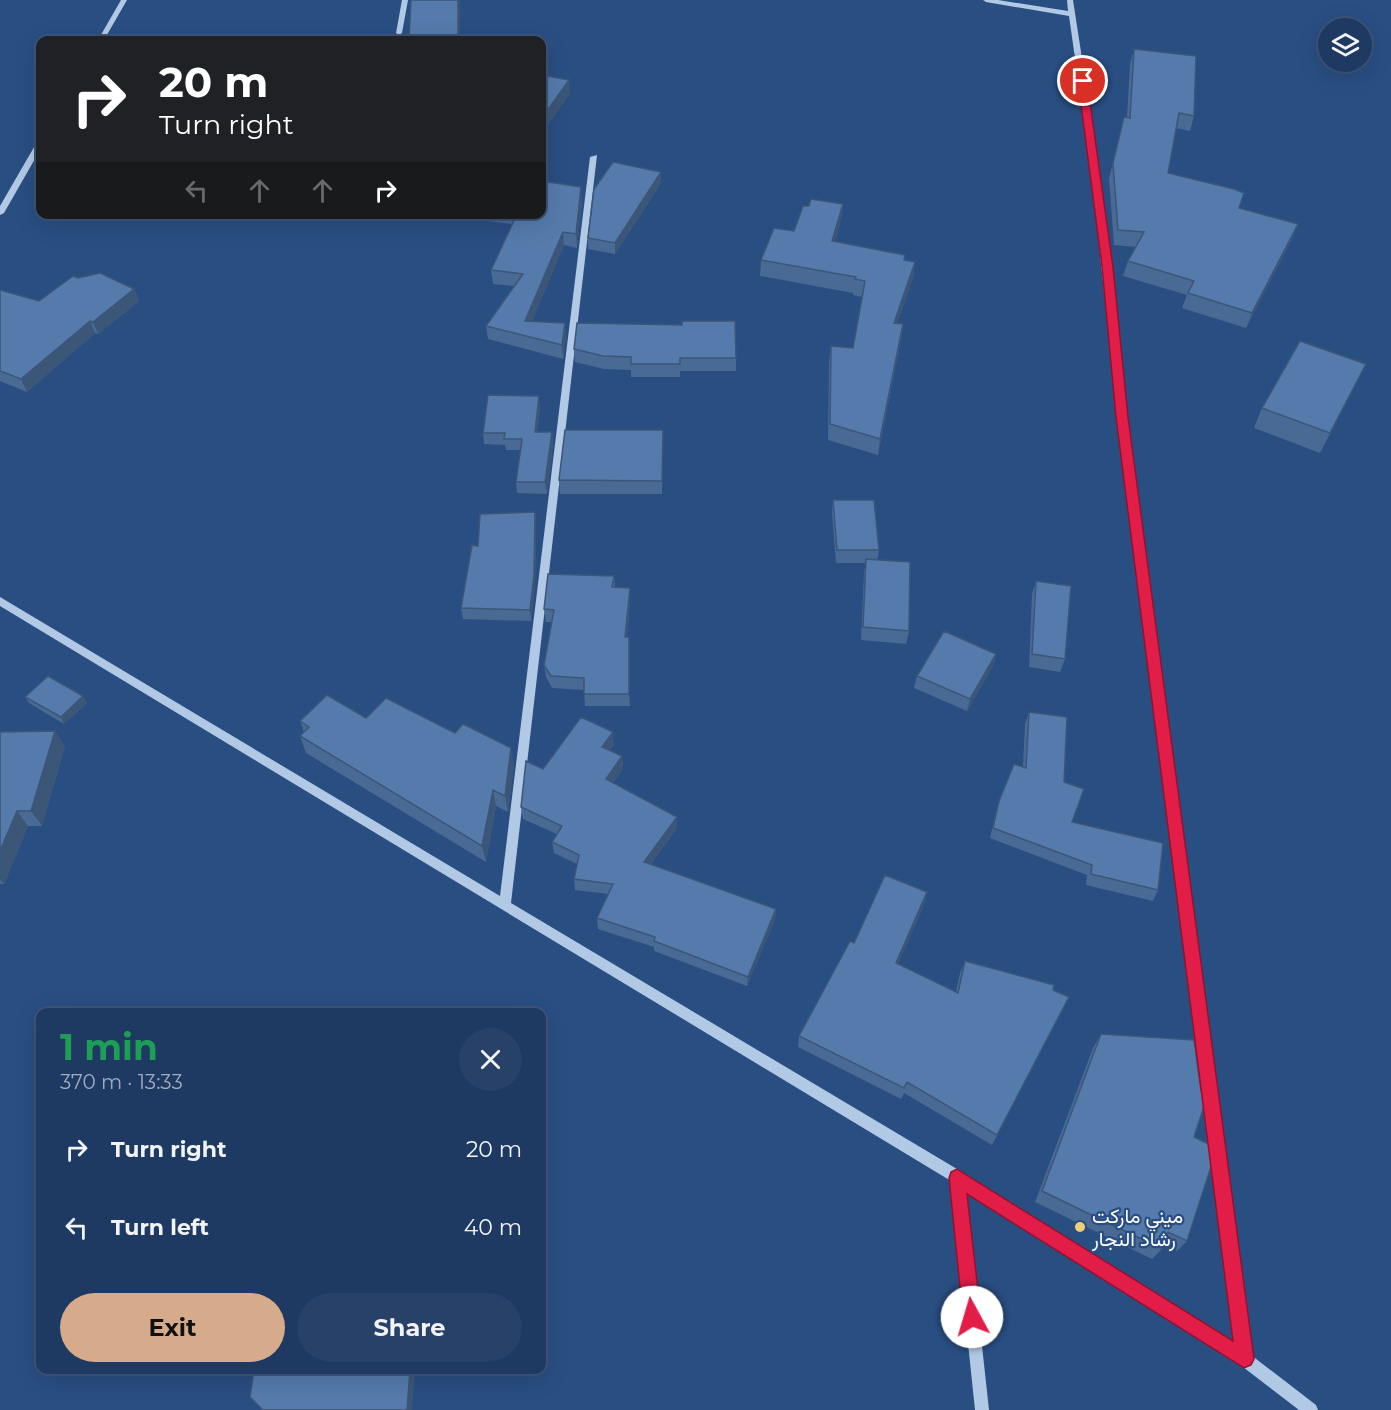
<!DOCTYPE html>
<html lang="en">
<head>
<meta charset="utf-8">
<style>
	body { margin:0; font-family:Montserrat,Vazirmatn,sans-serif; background:#274168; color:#f1f3f6; height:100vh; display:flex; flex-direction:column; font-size:22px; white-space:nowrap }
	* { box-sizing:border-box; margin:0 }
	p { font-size:20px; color:#a1adbe }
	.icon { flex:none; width:33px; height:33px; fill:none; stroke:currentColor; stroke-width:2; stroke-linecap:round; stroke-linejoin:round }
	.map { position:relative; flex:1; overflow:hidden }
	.panel { position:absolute; left:36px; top:1008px; width:510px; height:366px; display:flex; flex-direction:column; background:#1f3a62; border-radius:12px; box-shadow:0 6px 24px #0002,0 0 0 2px #3c5477 }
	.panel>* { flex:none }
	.top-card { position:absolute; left:36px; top:36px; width:510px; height:183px; border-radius:12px; box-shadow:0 6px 24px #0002,0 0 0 2px #3c5477; background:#202124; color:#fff; overflow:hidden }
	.fabs { position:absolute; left:1318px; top:18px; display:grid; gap:12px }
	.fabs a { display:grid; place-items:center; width:54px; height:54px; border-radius:50%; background:#1f3a62; box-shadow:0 6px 24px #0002,0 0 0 2px #3c5477; font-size:30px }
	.pin { position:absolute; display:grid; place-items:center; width:51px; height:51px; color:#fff; margin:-26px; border:3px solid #fff; border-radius:50%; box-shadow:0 2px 6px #0007 }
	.me { position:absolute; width:66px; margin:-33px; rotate:354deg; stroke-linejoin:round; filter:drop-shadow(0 0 4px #0008) }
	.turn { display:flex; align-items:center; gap:21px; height:126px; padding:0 24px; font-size:27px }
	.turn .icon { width:78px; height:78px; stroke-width:2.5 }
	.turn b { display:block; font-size:42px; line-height:51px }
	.lanes { display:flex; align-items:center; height:57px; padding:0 24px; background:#0003; justify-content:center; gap:30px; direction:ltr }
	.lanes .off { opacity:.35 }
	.round { display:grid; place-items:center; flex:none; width:63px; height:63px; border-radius:32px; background:#274168 }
	.overview { display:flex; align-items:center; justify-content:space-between; height:102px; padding:0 24px }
	h1 { font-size:36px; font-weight:700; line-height:45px; color:#1e9e55 }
	.action { display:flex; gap:12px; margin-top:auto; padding:12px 24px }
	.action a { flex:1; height:69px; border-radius:36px; background:#d6ab8b; color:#111; font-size:24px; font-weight:700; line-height:69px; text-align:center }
	.action a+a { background:#274168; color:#f1f3f6 }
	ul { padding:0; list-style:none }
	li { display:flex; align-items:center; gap:18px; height:78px; padding:0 24px }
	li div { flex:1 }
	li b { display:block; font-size:22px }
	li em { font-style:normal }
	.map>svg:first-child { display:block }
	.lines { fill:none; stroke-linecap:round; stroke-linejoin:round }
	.minor { fill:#b2c9e6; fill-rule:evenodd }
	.wall { fill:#496a94 }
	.shaded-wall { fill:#3c5678 }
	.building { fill:#557bac; stroke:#3c5678; stroke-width:1.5 }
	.route { fill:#e11d48; stroke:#92132f; stroke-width:1.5 }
	.poi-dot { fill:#eece78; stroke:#294e82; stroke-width:2 }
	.labels { text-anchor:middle; stroke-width:4.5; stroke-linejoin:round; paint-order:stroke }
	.near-poi-label { font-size:20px; fill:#fff; stroke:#294e82; text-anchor:start }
</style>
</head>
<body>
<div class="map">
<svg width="1391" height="1410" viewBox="0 0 1391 1410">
	<rect width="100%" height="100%" fill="#294e82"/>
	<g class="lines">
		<!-- minor -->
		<path class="minor" d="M121,0H127L104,40H98Z
			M402,0H408L402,33L399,35L396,33Z
			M983,0H998L1068,11L1067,0H1073L1097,156L1126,417L1251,1355L1316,1405L1318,1410H1299L1239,1364L965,1190L989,1410H975L951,1181L0,606V597L500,896L590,157L597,155L511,903L962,1172L1235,1345L1118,417L1089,156L1069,16L986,2Z
			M37,142H40V150L4,213L0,215V206Z"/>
	</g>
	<!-- wall -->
	<path class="wall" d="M1134,49L1194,116L1190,131L1176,128L1168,173L1239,208L1298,224L1292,239L1246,328L1182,308L1187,295L1123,276L1128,261L1136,247L1114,245L1109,179L1124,117L1127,118L1130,64Z
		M661,183L615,254L588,249V238Z
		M582,200L577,248L564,245L532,321L566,336L563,359L488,339L486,326L514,286L493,284L491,270L512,224L480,220L479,214H542Z
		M843,204L841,220L835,241L905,255L904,260L915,262L913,278L897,323L903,324L901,340L878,455L828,440L829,362L831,346L853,348L862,297L853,295V293L760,276L761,260L794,231L809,206Z
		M78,278L134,289L139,301L98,334L95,333L27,392L0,381V290L39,301Z
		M574,349L736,358V371H680V377H631V370L604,369L575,362Z
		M1366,364L1320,453L1254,428L1262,408Z
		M540,407L537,432H552L553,444L547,494L517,493L516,482L520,450H506L505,445L484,444L483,433Z
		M663,444L662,494H560L559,480Z
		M833,500L879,550L877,560L909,631L906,644L861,640L864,572L866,563H836L832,513Z
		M535,512L536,524L535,586L531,621L463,619L461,608L478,546Z
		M614,576L615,587L630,588V600L627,637H629L630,649V706H585L584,690L552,688L546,677L544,665L552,622H546L544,609Z
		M1036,581L1065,659L1060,672L1029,667L1032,594Z
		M996,654L993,666L967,711L914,688L917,676Z
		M25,697L87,703L64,724L29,703Z
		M1029,712L1064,782L1072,822L1158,890L1153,901L1086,885L1087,875L990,838L996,812L999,801L1023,767L1025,724Z
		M366,718L514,765L508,812L496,806L486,862L306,753L300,736L304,732L300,721Z
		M0,732L65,746L42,826H28L4,884H0Z
		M614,744L609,751L622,756L623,768L613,783L677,817V828L651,864L776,909L775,919L747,986L654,951V947L598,929L597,918L608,894L575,890L574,879L577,864L554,853L552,842L557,834L523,819L521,807L543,769Z
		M924,905L898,964L956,992L960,973L965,961L1053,990L1069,997L992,1145L904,1093L901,1099L798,1047L799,1036L854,943Z
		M1101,1034L1201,1091L1194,1137L1187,1241L1177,1251L1164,1245L1162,1249L1152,1259L1035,1202L1093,1048Z"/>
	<!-- shaded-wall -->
	<path class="shaded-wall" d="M458,0H460V40H453Z
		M569,80L570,94L542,134V118Z
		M661,172V183L615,254V243Z
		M581,187L582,200L577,248L576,234Z
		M843,204L841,220L831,257L832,241Z
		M1298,224L1292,239L1246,328L1252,313Z
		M563,232L564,245L526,335L525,321Z
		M915,262L913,278L892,339L894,323Z
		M134,289L139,301L98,334L93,322Z
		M90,321L95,333L27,392L21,379Z
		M565,323L566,336L563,359L562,345Z
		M903,324L901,340L878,455L880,439Z
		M539,396L540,407L536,444L535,432Z
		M552,432L553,444L547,494L545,482Z
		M535,512L536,524L535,586L531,621L530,610Z
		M630,588V600L626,649L625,637Z
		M629,637L630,649V706L629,694Z
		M996,654L993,666L967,711L970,699Z
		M83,696L87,703L64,724L61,717Z
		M55,731L65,746L42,826L31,811Z
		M613,732L614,744L603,759L602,747Z
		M511,748L514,765L508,812L505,796Z
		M622,756L623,768L607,791L606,779Z
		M493,790L496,806L486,862L482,846Z
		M17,811L28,826L4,884L0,880V851Z
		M677,817V828L645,872L644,862Z
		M927,892L924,905L893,976L896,963Z
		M776,909L775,919L747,986L748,977Z
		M410,1370H415L412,1410H407Z"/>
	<!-- building -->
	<path class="building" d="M411,0H458V33L453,40H409Z
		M1134,49L1196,56L1194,116L1179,113L1168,173L1234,189L1244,193L1239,208L1298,224L1252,313L1188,293L1194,281L1128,261L1144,232L1118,230L1113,163L1124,117L1130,118Z
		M542,75L569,80L542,118Z
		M613,162L661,172L615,243L588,238L594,189Z
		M542,181L581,187L576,234L563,232L525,321L565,323L562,345L486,326L523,274L491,270L517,214H542Z
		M811,199L843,204L832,241L905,255L904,260L915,262L894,323L903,324L880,439L830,424L831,346L853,348L865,281L855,279L856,277L761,260L774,228L794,231L803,206H809Z
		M100,273L134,289L93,322L90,321L21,379L0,371V290L39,301L73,276L78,278Z
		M682,321H735L736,358H680V364H631V357L603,356L574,349L577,323L682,325Z
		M1300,341L1366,364L1330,433L1262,408Z
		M488,395L539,396L535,432H552L545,482H516L522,439H504L505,433H483Z
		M565,430H663L662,481L559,480Z
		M833,500H874L879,550H837Z
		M535,512L534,575L530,610L461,608L472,545L478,546L480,514Z
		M866,559L910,562L909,631L863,627Z
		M548,574L614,576L612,587L630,588L625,637H629V694H584V678L551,676L544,665L554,610L544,609Z
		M1036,581L1071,586L1065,659L1032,654Z
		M944,631L996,654L970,699L917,676Z
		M48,676L83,696L61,717L25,697Z
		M327,695L366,718L386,698L455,733L463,724L511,748L505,796L493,790L482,846L300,736L309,727L300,721Z
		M1029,712L1067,717L1064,782L1084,789L1072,822L1163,843L1158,890L1091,874L1092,865L993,828L999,801L1014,764L1026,768Z
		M581,717L613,732L602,747L622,756L606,779L677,817L644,862L776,909L748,977L654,941L655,937L597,918L613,884L574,879L579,855L552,842L562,826L521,807L526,761L543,769Z
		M55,731L31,811H17L0,851V732Z
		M885,875L927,892L896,963L958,993L965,961L1054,985L1053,990L1069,997L997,1135L907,1082L904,1088L799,1036L850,941L854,943Z
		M1101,1034L1194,1040L1201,1091L1208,1094L1194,1137L1217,1148L1187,1241L1168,1232L1162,1249L1042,1191Z
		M254,1370H410L407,1410H263L250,1397Z"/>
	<!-- route -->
	<path class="route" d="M1083,78L1087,81L1113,267L1128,417L1254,1359L1251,1365L1244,1368L967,1194L981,1317L978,1323L972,1326L966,1323L963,1317L949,1178L951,1172L957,1169L1233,1341L1116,417L1102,267L1078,81Z"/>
	<!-- markers -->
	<circle class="poi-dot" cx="1080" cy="1227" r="6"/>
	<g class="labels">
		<!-- near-poi labels -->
		<g class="near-poi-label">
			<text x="1092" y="1223">ميني ماركت<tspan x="1092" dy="23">رشاد النجار</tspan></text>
		</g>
	</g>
</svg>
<div class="fabs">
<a><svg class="icon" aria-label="layers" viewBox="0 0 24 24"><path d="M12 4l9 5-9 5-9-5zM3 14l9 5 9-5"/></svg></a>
</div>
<div class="pin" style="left:1083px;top:81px;background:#d93025"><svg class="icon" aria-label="arrive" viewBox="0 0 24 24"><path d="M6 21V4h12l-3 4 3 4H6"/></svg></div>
<svg class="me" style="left:972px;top:1317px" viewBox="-20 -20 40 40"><circle r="19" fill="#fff"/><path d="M0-13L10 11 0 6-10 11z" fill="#e11d48"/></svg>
<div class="top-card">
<div class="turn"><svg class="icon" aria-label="right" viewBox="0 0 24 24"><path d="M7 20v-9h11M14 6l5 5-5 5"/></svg><div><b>20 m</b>Turn right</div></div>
<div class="lanes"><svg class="icon off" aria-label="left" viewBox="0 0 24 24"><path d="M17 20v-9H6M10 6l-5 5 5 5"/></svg><svg class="icon off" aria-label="ahead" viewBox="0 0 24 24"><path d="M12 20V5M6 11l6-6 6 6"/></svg><svg class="icon off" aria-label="ahead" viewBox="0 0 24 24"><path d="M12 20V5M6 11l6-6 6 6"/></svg><svg class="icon" aria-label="right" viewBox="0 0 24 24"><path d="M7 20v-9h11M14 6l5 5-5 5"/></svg></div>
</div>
<section class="panel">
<div class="overview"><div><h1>1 min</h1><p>370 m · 13:33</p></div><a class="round"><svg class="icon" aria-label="close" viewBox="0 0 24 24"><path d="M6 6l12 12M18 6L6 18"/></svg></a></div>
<ul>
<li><svg class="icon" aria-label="right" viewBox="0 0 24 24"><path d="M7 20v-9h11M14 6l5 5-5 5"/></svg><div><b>Turn right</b></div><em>20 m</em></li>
<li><svg class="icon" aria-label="left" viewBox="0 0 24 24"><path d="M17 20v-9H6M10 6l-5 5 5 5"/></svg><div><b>Turn left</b></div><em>40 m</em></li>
</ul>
<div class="action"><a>Exit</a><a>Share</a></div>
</section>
</div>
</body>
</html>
